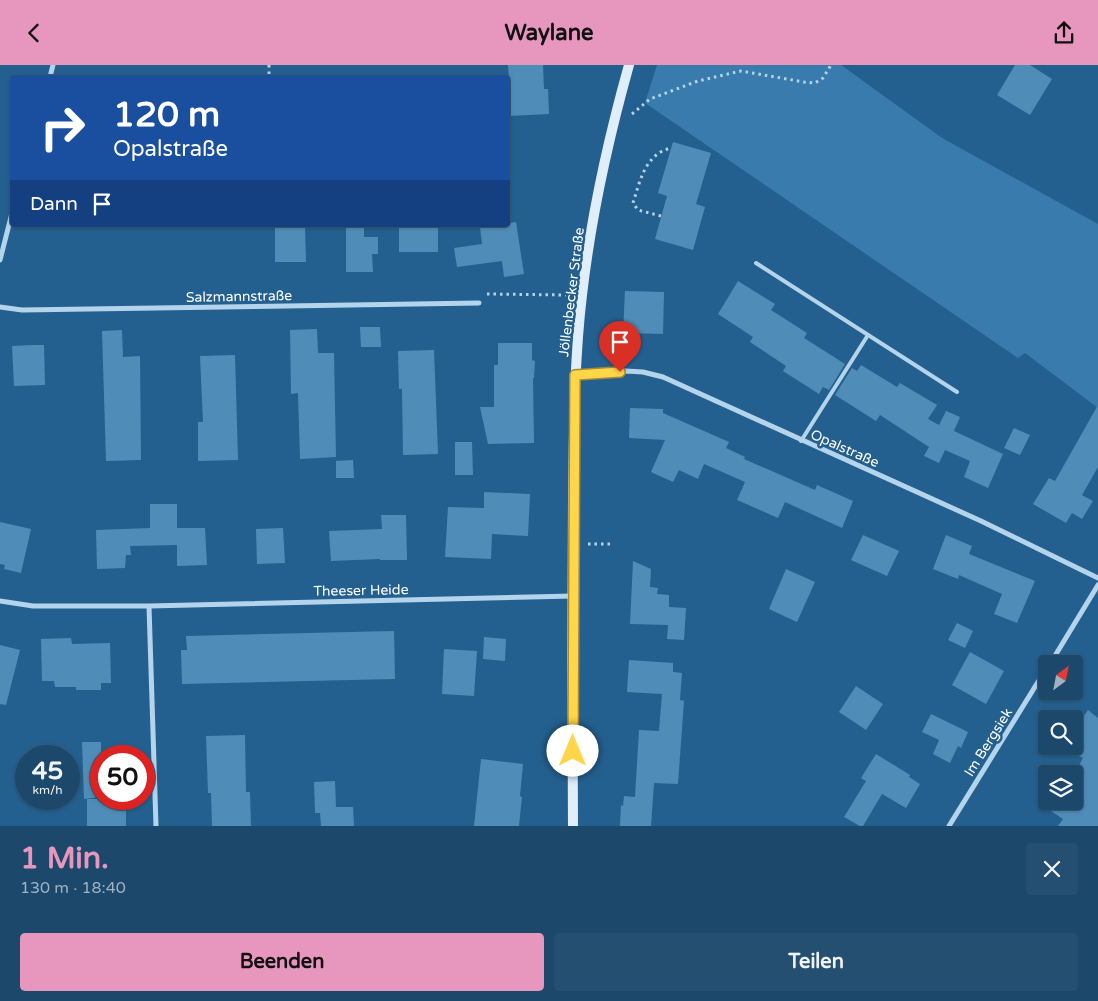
<!DOCTYPE html>
<html lang="de">
<head>
<meta charset="utf-8">
<style>
	body { margin:0; font-family:"Varela Round",sans-serif; background:#244f71; color:#f1f3f6; height:100vh; display:flex; flex-direction:column; font-size:19px; white-space:nowrap }
	* { box-sizing:border-box; margin:0 }
	p { font-size:16px; color:#a0b2c1 }
	.icon { flex:none; width:28px; height:28px; fill:none; stroke:currentColor; stroke-width:2; stroke-linecap:round; stroke-linejoin:round }
	.map { position:relative; height:761px; overflow:hidden }
	.side { display:flex; flex-direction:column; background:#1b486b; flex:1 }
	.side>* { flex:none }
	.hud { position:absolute; left:10px; top:10px; width:500px; height:152px; border-radius:5px; box-shadow:0 1px 4px #0004,0 0 0 1px #39607e; background:#1a4fa0; color:#fff; overflow:hidden }
	.needle { width:32px; rotate:32deg }
	.buttons { position:absolute; left:1038px; top:590px; display:grid; gap:10px }
	.buttons a { display:grid; place-items:center; width:45px; height:45px; border-radius:5px; background:#1b486b; box-shadow:0 1px 4px #0004,0 0 0 1px #39607e; font-size:25px }
	.speed { position:absolute; left:15px; top:680px; display:flex; gap:10px; font-size:25px; font-weight:700; text-align:center }
	.speed>* { display:grid; place-content:center; width:65px; height:65px; border-radius:50%; background:#1b486b; box-shadow:0 1px 4px #0004,0 0 0 1px #39607e; line-height:1 }
	.speed small { font-size:12px; font-weight:400 }
	.speed .limit { border:8px solid #d22; background:#fff; color:#111 }
	.pin { position:absolute; display:grid; place-items:center; width:42px; height:42px; color:#fff; margin:-51px -21px; border-radius:50% 50% 50% 0; rotate:-45deg; box-shadow:0 0 5px #0007 }
	.pin .icon { rotate:45deg }
	.me { position:absolute; width:55px; margin:-28px; rotate:0deg; stroke-linejoin:round; filter:drop-shadow(0 0 4px #0008) }
	.turn { display:flex; align-items:center; gap:18px; height:105px; padding:0 20px; font-size:22px }
	.turn .icon { width:65px; height:65px; stroke-width:2.5 }
	.turn b { display:block; font-size:35px; line-height:42px }
	.then { display:flex; align-items:center; height:48px; padding:0 20px; background:#0003; gap:10px; font-size:19px }
	.round { display:grid; place-items:center; flex:none; width:52px; height:52px; border-radius:5px; background:#244f71 }
	.head { display:flex; align-items:center; justify-content:space-between; height:85px; padding:0 20px }
	h1 { font-size:30px; font-weight:800; line-height:38px; color:#e797bd }
	.action { display:flex; gap:10px; margin-top:auto; padding:10px 20px }
	.action a { flex:1; height:58px; border-radius:5px; background:#e797bd; color:#111; font-size:20px; font-weight:800; line-height:58px; text-align:center }
	.action a+a { background:#244f71; color:#f1f3f6 }
	header { display:flex; justify-content:space-between; align-items:center; height:65px; padding:0 20px; background:#e797bd; color:#111; font-size:22px; font-weight:800 }
	.map>svg:first-child { display:block }
	.green { fill:#387bac }
	.building { fill:#508cb8 }
	.lines { fill:none; stroke-linecap:round; stroke-linejoin:round }
	.path { stroke:#b4d4ec; stroke-width:3; stroke-dasharray:2.5 4; stroke-linecap:butt }
	.lane { stroke:#b4d4ec; stroke-width:4 }
	.street { stroke:#b4d4ec; stroke-width:5 }
	.secondary { stroke:#e0eef9; stroke-width:10 }
	.route-casing { stroke:#a68a30; stroke-width:12 }
	.route { stroke:#ffd54a; stroke-width:9 }
	.labels { text-anchor:middle; stroke-width:5; stroke-linejoin:round; paint-order:stroke }
	.street-label { font-size:14px; fill:#fff; stroke:#24608f }
</style>
</head>
<body>
<header><svg class="icon" aria-label="back" viewBox="0 0 24 24"><path d="M15 5l-7 7 7 7"/></svg>Waylane<svg class="icon" aria-label="share" viewBox="0 0 24 24"><path d="M12 15V3M7 8l5-5 5 5M5 13v7h14v-7"/></svg></header>
<div class="map">
<svg width="1098" height="761" viewBox="0 0 1098 761">
	<rect width="100%" height="100%" fill="#24608f"/>
	<!-- green -->
	<path class="green" d="M657,0H841L942,73L1098,159V343L1025,288L1018,293L645,38Z"/>
	<!-- building -->
	<path class="building" d="M508,0H543L544,24H548L549,49L508,51V26L510,27Z
		M1015,0H1030L1052,14L1030,50L997,30Z
		M673,77L711,88L696,139L705,142L693,185L655,174L667,131L658,128Z
		M516,157L524,209L504,212L502,196L457,202L454,183L482,179L480,162L508,160V158Z
		M346,160H364V172H378V189H372L373,207H346Z
		M399,160H438V187H399Z
		M275,162H305L306,197H275Z
		M738,216L775,239L771,245L807,268L804,273L845,299L829,325L823,322L819,329L783,306L786,301L750,277L753,272L718,249Z
		M625,226L664,227L663,269L623,268Z
		M360,262H380L381,282H361Z
		M317,264L318,288H334L336,392L300,394L298,328L291,329L290,265Z
		M122,265L123,292L140,291L141,395L106,396L102,266Z
		M498,278H532V295L535,296L534,313H533L534,378L488,379L480,342H494V300H498Z
		M32,280H44L45,320L14,321L12,281Z
		M434,285L438,389L403,390L402,324H399L398,286Z
		M235,290L238,395L198,396V357H203L200,291Z
		M861,300L897,322L900,318L937,340L928,354L939,360L946,346L960,352L954,366L1003,389L988,423L964,412L970,396L945,385L939,398L924,391L929,382L880,350L876,356L835,330L852,303L857,306Z
		M1098,340V402L1082,430L1093,436L1082,454L1072,448L1066,458L1033,439L1049,413L1055,416Z
		M630,343L663,344V348L729,377L726,383L745,392L744,394L815,425L817,420L853,436L842,463L785,437L778,453L737,435L745,417L704,399L698,414L679,405L673,417L651,407L665,375L629,373Z
		M1014,363L1030,370L1020,390L1004,383Z
		M455,377H472L473,410H455Z
		M353,395L354,413H336V396Z
		M484,427L530,429L528,471L492,469L491,494L445,492L448,442L484,443Z
		M150,439H177V463H205L207,500L177,501V480L130,481L131,490H126L125,503L97,504L96,465L150,463Z
		M381,450H406L407,495H380V494L331,496L329,466L382,464Z
		M0,457L31,464L21,508L4,504L5,500L0,499Z
		M283,463L285,498L257,499L256,464Z
		M863,470L899,486L887,511L851,495Z
		M946,470L972,481L969,489L1035,516L1017,558L994,549L1002,529L959,510L958,514L933,504Z
		M633,496L651,504L650,522L658,523L657,529L669,530V542L686,543L684,575L667,574L668,560L630,559Z
		M786,504L815,517L797,557L769,544Z
		M957,558L973,566L965,583L948,575Z
		M394,566L395,614L182,619L181,585H187L186,571Z
		M484,572L506,574L505,596L483,594Z
		M71,573L72,579L110,578L111,618H101V625H76V622H55L54,616H42L41,574Z
		M0,580L20,585L6,640L0,639Z
		M444,584L477,586L474,631L442,629Z
		M970,587L1004,606L986,639L952,620Z
		M629,595L673,598V607L682,608L680,635L684,636L678,719L654,718L651,761H620L621,740L623,741L624,731L635,732L639,665L659,666L662,629L627,627Z
		M856,621L883,639L866,665L839,647Z
		M1088,645L1098,653V761H1058L1063,754L1042,740L1046,734V736H1074V710L1083,693L1070,686L1074,681V665Z
		M931,649L968,667L961,683L958,681L950,698L933,689L939,675L922,667Z
		M245,670L246,727H250L251,761H212L211,728H208L206,671Z
		M82,677H101V732L84,734Z
		M876,689L910,710L909,712L920,719L906,743L882,729L863,761H860L844,752L866,716L861,713Z
		M481,694L523,699L520,731L522,732L519,761H474Z
		M335,716L336,742H353L354,761H321L320,748H315L314,717Z
		M87,734H126V761H87Z"/>
	<g class="lines">
		<!-- path -->
		<path class="path" d="M269,0V12
			M632,49L650,34L698,16L741,6L804,17L815,18L823,13L831,0
			M661,151L638,145L633,138C640,116 645,89 671,83
			M487,229L566,230
			M588,479H610"/>
		<!-- lane -->
		<path class="lane" d="M756,198L957,327
			M801,376L868,270"/>
		<!-- street -->
		<path class="street" d="M50,12L53,0
			M0,195L12,148
			M0,242L22,245L479,238
			M576,310L626,306L643,307L663,312L981,456L1098,513
			M0,536L33,541H149L573,531
			M149,541L156,761
			M1050,599L1098,520
			M949,761L1046,604"/>
		<!-- secondary -->
		<path class="secondary" d="M573,761C572,652 572,543 573,434C574,366 574,297 582,230C591,152 608,75 629,0"/>
	</g>
	<g class="lines">
		<defs>
			<path id="route" d="M573,686L575,310L620,307"/>
		</defs>
		<!-- route casing -->
		<use href="#route" class="route-casing"/>
		<!-- route -->
		<use href="#route" class="route"/>
	</g>
	<g class="labels">
		<!-- street labels -->
		<g class="street-label">
			<text transform="translate(571 227) rotate(-83)" y="5">Jöllenbecker Straße</text>
			<text transform="translate(239 231) rotate(-1)" y="5">Salzmannstraße</text>
			<text transform="translate(845 383) rotate(24)" y="5">Opalstraße</text>
			<text transform="translate(361 525) rotate(-1)" y="5">Theeser Heide</text>
			<text transform="translate(988 677) rotate(-58)" y="5">Im Bergsiek</text>
		</g>
	</g>
</svg>
<div class="buttons">
<a><svg class="needle" viewBox="-14 -14 28 28"><path d="M0-13l5 13h-10z" fill="#e53935"/><path d="M0 13l5-13h-10z" fill="#a0b2c1"/></svg></a>
<a><svg class="icon" aria-label="search" viewBox="0 0 24 24"><circle cx="10" cy="10" r="6"/><path d="M15 15l6 6"/></svg></a>
<a><svg class="icon" aria-label="layers" viewBox="0 0 24 24"><path d="M12 4l9 5-9 5-9-5zM3 14l9 5 9-5"/></svg></a>
</div>
<div class="speed"><div>45<small>km/h</small></div><div class="limit">50</div></div>
<div class="pin" style="left:620px;top:307px;background:#d93025"><svg class="icon" aria-label="arrive" viewBox="0 0 24 24"><path d="M6 21V4h12l-3 4 3 4H6"/></svg></div>
<svg class="me" style="left:573px;top:686px" viewBox="-20 -20 40 40"><circle r="19" fill="#fff"/><path d="M0-13L10 11 0 6-10 11z" fill="#ffd54a"/></svg>
<div class="hud">
<div class="turn"><svg class="icon" aria-label="right" viewBox="0 0 24 24"><path d="M7 20v-9h11M14 6l5 5-5 5"/></svg><div><b>120 m</b>Opalstraße</div></div>
<div class="then">Dann<svg class="icon" aria-label="arrive" viewBox="0 0 24 24"><path d="M6 21V4h12l-3 4 3 4H6"/></svg></div>
</div>
</div>
<section class="side">
<div class="head"><div><h1>1 Min.</h1><p>130 m · 18:40</p></div><a class="round"><svg class="icon" aria-label="close" viewBox="0 0 24 24"><path d="M6 6l12 12M18 6L6 18"/></svg></a></div>
<div class="action"><a>Beenden</a><a>Teilen</a></div>
</section>
</body>
</html>
